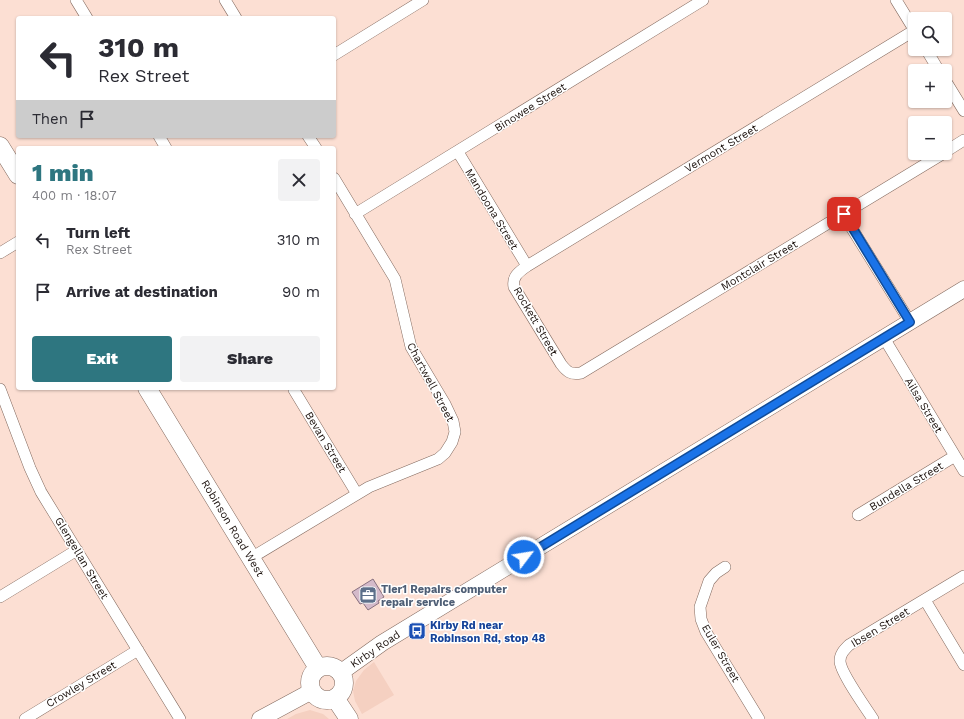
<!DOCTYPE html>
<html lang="en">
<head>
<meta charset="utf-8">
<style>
	body { margin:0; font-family:"Work Sans",sans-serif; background:#f2f2f3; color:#2b2b33; height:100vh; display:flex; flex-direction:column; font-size:15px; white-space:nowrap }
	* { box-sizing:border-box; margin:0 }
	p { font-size:13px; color:#7c7c81 }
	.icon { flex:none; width:22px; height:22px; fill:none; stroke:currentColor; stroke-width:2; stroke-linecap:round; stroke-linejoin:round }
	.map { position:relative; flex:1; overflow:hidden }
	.details { position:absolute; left:16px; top:146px; width:320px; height:244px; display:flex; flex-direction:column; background:#fff; border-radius:4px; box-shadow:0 1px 3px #0004 }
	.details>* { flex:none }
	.top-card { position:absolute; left:16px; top:16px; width:320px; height:122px; border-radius:4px; box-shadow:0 1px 3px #0004; background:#fff; color:#2b2b33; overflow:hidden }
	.buttons { position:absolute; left:908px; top:12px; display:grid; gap:8px }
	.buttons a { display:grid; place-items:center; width:44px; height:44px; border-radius:4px; background:#fff; box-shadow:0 1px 3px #0004; font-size:20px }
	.pin { position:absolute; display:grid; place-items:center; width:34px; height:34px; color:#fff; margin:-17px; border-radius:8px; box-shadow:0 2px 6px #0006 }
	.me { position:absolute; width:44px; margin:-22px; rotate:59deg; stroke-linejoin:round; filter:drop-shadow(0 0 3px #0008) }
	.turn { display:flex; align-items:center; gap:14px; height:84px; padding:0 16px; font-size:18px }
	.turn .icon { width:52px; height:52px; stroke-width:2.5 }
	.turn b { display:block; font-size:28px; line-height:34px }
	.then { display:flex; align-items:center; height:38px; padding:0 16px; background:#0003; gap:8px; font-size:15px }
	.round { display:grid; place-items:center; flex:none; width:42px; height:42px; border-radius:4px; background:#f2f2f3 }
	.head { display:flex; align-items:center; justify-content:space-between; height:68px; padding:0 16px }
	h1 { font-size:24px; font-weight:800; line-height:30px; color:#2e7680 }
	.cta { display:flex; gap:8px; margin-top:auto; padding:8px 16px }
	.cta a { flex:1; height:46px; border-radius:4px; background:#2e7680; color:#fff; font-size:16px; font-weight:800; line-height:46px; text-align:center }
	.cta a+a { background:#f2f2f3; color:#2b2b33 }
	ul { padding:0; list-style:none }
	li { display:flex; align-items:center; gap:12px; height:52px; padding:0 16px }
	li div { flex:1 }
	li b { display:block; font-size:15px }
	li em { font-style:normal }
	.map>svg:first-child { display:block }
	.built { fill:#f5d0c1 }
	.building { fill:#d4baca; stroke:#88717f }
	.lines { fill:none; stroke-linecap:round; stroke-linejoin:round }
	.street-casing { stroke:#836a5f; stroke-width:12 }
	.secondary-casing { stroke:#836a5f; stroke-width:17 }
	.primary-casing { stroke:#836a5f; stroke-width:19 }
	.street { stroke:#fff; stroke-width:11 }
	.secondary { stroke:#fff; stroke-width:16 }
	.primary { stroke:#fff; stroke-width:18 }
	.route-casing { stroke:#114b97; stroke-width:10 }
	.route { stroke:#1a73e8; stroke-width:7 }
	.labels { text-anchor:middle; stroke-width:3; stroke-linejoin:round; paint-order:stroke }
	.street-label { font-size:11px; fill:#1d130f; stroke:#fff }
	.service-label { font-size:11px; font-weight:bold; fill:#4e5e75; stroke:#fff; text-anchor:start }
	.transit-label { font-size:11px; font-weight:bold; fill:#164399; stroke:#fff; text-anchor:start }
</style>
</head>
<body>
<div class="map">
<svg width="964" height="719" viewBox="0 0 964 719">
	<rect width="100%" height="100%" fill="#fcdfd3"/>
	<!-- built -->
	<path class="built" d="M374,662L394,695L362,714L355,701L353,691L356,681L364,670Z
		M310,710L323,714L329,719H287L296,714Z"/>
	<!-- building -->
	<path class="building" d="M373,579L384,597L378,601L379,603L368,610L363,603L360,604L352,592Z"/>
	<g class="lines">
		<defs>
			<path id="street" d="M76,0L87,18
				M225,0L236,18
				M896,0L915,31
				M915,30L527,266C519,272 512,276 514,287L561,364C567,372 571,375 581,373L944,153
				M926,49L939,71
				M334,55L423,0
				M945,80L964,111
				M159,136L166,148
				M308,136L316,148
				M458,152L527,266
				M945,152L964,140
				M355,214L703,0
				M843,214L910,322
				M0,253L18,242
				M884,338L964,471
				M0,389L30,468L41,492L180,719
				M294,390L357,494
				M858,515L955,456
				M251,558L369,487L438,459L445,453L452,442L455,432L453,421L445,404L411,347L395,279L334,178
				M725,567L716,573L709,581L700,607L701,619L706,632L759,719
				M0,597L77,550
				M925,600L964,665
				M25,719L138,650
				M873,719C866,708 840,672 840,661C840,654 844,650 849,645L964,576"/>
			<path id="secondary" d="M340,673L382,643L964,289
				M260,719L312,691"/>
			<path id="primary" d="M0,146L18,175
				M147,388L318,668
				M310 683a17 17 0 1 1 34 0a17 17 0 1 1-34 0Z
				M335,698L349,719"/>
		</defs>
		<!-- street casing -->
		<use href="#street" class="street-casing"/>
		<!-- secondary casing -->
		<use href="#secondary" class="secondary-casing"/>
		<!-- primary casing -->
		<use href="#primary" class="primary-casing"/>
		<!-- street -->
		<use href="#street" class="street"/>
		<!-- secondary -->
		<use href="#secondary" class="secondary"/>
		<!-- primary -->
		<use href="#primary" class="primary"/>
	</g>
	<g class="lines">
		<defs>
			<path id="route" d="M524,557L910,322L844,214"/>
		</defs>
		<!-- route casing -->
		<use href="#route" class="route-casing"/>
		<!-- route -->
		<use href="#route" class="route"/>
	</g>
	<!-- icons -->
	<defs>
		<symbol id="office-square" viewBox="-11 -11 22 22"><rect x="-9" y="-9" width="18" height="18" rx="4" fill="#5c6f8a" stroke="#fff"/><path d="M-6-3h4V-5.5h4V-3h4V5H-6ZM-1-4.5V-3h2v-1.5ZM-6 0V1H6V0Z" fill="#fff"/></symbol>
		<symbol id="bus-square" viewBox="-11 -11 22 22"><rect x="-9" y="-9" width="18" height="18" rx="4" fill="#1a4fb4" stroke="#fff"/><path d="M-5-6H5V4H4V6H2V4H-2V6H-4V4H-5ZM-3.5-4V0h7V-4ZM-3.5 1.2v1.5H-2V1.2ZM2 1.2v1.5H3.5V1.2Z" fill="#fff"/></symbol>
	</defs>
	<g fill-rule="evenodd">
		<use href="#office-square" x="358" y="585" width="20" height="20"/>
		<use href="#bus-square" x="407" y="621" width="20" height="20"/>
	</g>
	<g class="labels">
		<!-- street labels -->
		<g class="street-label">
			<text transform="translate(530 107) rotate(-32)" y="4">Binowee Street</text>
			<text transform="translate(721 148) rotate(-31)" y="4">Vermont Street</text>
			<text transform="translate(492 209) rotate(59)" y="4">Mandoona Street</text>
			<text transform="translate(759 265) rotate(-31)" y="4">Montclair Street</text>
			<text transform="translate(536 321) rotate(60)" y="4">Rockett Street</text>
			<text transform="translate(431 382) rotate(62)" y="4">Chartwell Street</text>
			<text transform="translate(924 405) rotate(59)" y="4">Ailsa Street</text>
			<text transform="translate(326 442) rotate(59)" y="4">Bevan Street</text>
			<text transform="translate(906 486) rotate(-31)" y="4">Bundella Street</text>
			<text transform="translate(233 528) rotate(59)" y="4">Robinson Road West</text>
			<text transform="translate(82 558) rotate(59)" y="4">Glengellan Street</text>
			<text transform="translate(880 627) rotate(-31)" y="4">Ibsen Street</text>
			<text transform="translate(375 649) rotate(-34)" y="4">Kirby Road</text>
			<text transform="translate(721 653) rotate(60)" y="4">Euler Street</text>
			<text transform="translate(81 684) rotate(-31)" y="4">Crowley Street</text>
		</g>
		<!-- service labels -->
		<g class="service-label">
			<text x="381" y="593">Tier1 Repairs computer<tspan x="381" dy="13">repair service</tspan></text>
		</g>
		<!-- transit labels -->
		<g class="transit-label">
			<text x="430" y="629">Kirby Rd near<tspan x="430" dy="13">Robinson Rd, stop 48</tspan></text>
		</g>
	</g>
</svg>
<div class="buttons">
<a><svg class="icon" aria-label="search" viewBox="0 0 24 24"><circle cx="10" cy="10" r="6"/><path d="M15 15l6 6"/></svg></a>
<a>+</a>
<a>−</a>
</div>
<div class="pin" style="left:844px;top:214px;background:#d93025"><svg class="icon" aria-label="arrive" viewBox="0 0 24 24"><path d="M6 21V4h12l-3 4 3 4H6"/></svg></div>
<svg class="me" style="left:524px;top:557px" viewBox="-20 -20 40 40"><circle r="17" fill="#1a73e8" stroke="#fff" stroke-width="3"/><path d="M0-11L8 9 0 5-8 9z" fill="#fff"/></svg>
<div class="top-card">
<div class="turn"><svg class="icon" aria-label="left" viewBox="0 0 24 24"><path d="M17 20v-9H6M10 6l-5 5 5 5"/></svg><div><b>310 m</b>Rex Street</div></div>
<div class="then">Then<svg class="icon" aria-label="arrive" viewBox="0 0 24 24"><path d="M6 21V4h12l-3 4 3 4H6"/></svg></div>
</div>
<section class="details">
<div class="head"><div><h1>1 min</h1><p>400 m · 18:07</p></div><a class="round"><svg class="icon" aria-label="close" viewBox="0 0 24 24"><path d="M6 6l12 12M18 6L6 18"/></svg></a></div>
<ul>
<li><svg class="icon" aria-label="left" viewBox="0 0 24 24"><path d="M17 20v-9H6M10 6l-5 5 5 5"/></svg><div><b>Turn left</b><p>Rex Street</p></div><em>310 m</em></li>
<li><svg class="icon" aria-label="arrive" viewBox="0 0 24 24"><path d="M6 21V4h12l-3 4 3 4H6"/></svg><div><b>Arrive at destination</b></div><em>90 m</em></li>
</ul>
<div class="cta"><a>Exit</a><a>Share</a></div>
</section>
</div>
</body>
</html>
